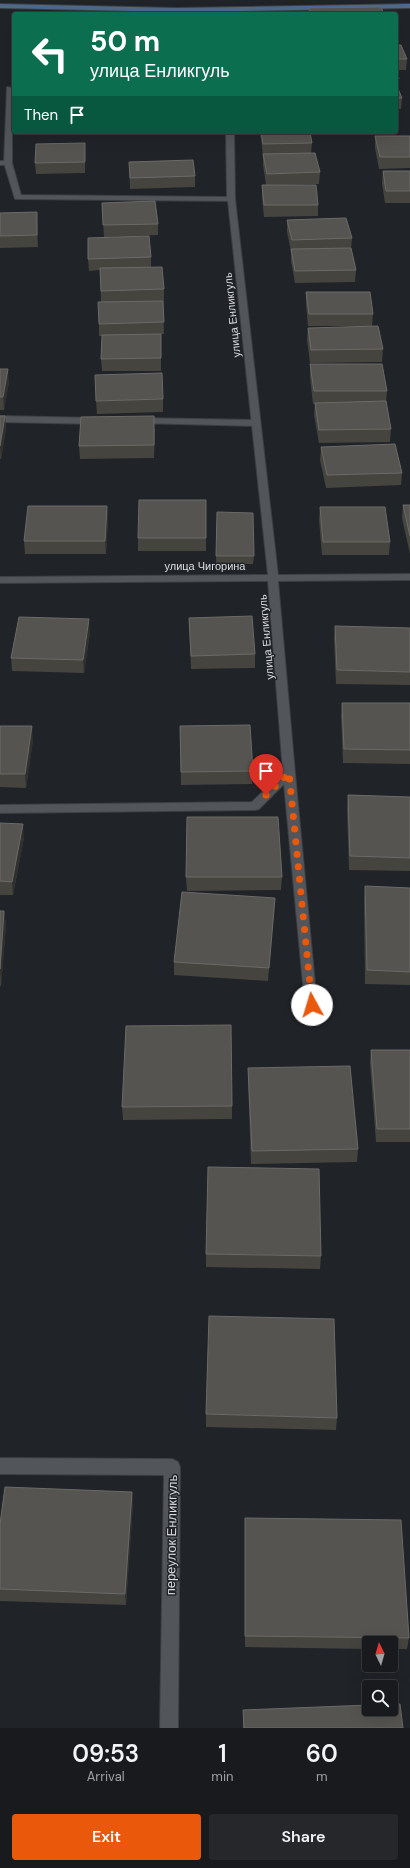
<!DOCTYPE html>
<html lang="en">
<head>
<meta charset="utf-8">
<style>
	body { margin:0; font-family:"DM Sans",sans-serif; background:#25272b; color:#f1f3f6; height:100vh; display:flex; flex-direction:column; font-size:15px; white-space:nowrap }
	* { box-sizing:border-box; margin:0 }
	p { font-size:13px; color:#9fa1a4 }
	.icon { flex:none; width:22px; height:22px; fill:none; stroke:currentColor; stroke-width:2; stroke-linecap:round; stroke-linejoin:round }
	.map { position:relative; height:1728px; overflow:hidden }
	.side { display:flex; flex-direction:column; background:#181a1e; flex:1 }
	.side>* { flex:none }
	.banner { position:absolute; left:12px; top:12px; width:386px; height:122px; border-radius:4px; box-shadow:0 4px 16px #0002,0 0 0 1px #36383c; background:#0b6e4f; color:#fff; overflow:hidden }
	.needle { width:26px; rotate:355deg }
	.buttons { position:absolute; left:362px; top:1636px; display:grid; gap:8px }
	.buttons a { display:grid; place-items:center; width:36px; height:36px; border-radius:4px; background:#181a1e; box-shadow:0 4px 16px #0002,0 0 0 1px #36383c; font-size:20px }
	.pin { position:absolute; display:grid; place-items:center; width:34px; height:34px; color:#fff; margin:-41px -17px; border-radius:50% 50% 50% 0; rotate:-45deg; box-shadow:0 0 4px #0007 }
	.pin .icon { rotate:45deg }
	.me { position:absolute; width:44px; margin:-22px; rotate:354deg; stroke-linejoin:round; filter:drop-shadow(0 0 3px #0008) }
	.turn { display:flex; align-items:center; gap:14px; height:84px; padding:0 12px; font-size:18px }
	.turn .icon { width:52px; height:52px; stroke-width:2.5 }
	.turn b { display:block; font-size:28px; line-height:34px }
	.then { display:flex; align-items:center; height:38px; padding:0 12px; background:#0003; gap:8px; font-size:15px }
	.eta { display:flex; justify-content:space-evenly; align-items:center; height:68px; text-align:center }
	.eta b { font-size:24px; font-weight:600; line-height:28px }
	.cta { display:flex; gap:8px; margin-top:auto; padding:8px 12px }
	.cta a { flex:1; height:46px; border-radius:4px; background:#ea580c; color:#fff; font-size:16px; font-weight:600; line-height:46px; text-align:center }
	.cta a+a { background:#25272b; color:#f1f3f6 }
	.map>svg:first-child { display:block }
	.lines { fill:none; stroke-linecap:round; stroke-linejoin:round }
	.lane-casing { stroke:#3c3f42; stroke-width:2 }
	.street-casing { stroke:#3c3f42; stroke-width:2 }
	.secondary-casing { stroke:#3c3f42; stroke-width:2 }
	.lane { fill:#52565b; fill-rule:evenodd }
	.street { fill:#52565b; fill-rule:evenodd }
	.secondary { fill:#4e6a8a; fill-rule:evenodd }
	.wall { fill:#45443f }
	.shaded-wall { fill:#30302f }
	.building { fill:#565451; stroke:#6b6a67 }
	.route { stroke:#ea580c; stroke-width:7; stroke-dasharray:0 12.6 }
	.labels { text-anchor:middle; stroke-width:3; stroke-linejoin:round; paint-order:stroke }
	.street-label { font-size:11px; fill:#dcdee1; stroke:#202328 }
	.near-street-label { font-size:13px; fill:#dcdee1; stroke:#202328 }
</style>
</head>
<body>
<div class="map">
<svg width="410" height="1728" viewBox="0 0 410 1728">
	<rect width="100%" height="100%" fill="#202328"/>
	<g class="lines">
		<defs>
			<path id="lane" d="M0,161H8L12,163L8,165H0Z
				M0,416L97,418L101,421L97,424L0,422Z
				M139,418L256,420L260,423L256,426L136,423L135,421Z"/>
			<path id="street" d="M7,87L12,88V163L21,195L227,197L226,132H234L235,199L278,575L410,574V580L278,581L295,773L317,1005L316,1009L311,1010L306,1009L305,1005L284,784L259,809L255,810L0,813V805L252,802L283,772L268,581L0,583V577L268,575L228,201L15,199L4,163Z
				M0,1458L172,1459L178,1462L180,1467L178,1728H160L164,1475L0,1474Z"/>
			<path id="secondary" d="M0,4L177,8L410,4V8L177,12L0,8Z"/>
		</defs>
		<!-- lane casing -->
		<use href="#lane" class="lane-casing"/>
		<!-- street casing -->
		<use href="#street" class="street-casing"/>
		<!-- secondary casing -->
		<use href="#secondary" class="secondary-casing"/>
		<!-- lane -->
		<use href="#lane" class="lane"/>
		<!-- street -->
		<use href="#street" class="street"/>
		<!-- secondary -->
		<use href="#secondary" class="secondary"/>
	</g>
	<!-- wall -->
	<path class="wall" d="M396,45L407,59L406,70H396L399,79L398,90L402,98L401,109H396Z
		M157,132H204V133L157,134Z
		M260,132H310L312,143L311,153L320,172L319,184L266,185L263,165V155Z
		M375,136H410V168L379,169L375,148Z
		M85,143V173L36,174L35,163Z
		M129,162L195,176V187L130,189Z
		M383,171H410V203H385L382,183Z
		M262,185L318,205V216L264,217L262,197Z
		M102,203L158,224V235L108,237L151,257V267L164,289V301L163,302L164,334H161V371H102L101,359L102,336H99V324L101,302L100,270L89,271L88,259L104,237Z
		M0,213L37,223L38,247L0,248Z
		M287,220L352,238L351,250L356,270L355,282L295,283L291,261V251L287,232Z
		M306,292L373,314L372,326H308L306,304Z
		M308,328L383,349L382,362L310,363L307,340Z
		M310,364L387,391L386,403L391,429L390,442L319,443L314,415L315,404H313L310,377Z
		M0,369L9,381L4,410H0Z
		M163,399V412L97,414L96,401Z
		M0,416H5L6,429L1,459H0Z
		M155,429L154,458L80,459L79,446Z
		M321,447L402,473L401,485L326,488L320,460Z
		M206,500V551H138V538Z
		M403,505H410V554L402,518Z
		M107,506L108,519L106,554H25L24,541Z
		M320,507L390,542L389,555H322L319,520Z
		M217,512L254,556L253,564H216Z
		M189,618L255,654V668L191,669Z
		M335,626L410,628V685L336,684L334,639Z
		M90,632L84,673L12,671L11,658Z
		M342,703H410V764L343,763L341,716Z
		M0,726L33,740L26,788L0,787Z
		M180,726L253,771L252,784L181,785Z
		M348,795L410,797V871L349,870L347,809Z
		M0,823L24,838L13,895H0Z
		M186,877H282L281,890L187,891Z
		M365,886L410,888V985L365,984L364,900Z
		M0,911H4L6,925L1,986H0Z
		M274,911L268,981L174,975V962Z
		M371,1050H410V1142H376L370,1063Z
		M248,1068L358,1149L357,1162L251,1164L248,1081Z
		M232,1106V1119L123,1120L122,1107Z
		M206,1254L321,1256L320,1269L206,1267Z
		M206,1414L337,1418L336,1430L206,1427Z
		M132,1492L133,1503L126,1605L0,1601V1524Z
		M245,1518L409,1638L407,1649H391V1643H369V1649L245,1647Z
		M243,1710L403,1728H243Z"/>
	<!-- shaded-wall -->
	<path class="shaded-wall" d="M37,212V223L38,247L37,235Z
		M8,369L9,381L4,410L3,397Z
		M5,416L6,429L1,459L0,446Z
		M107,506L108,519L106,554L105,541Z
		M89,619L90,632L84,673L83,660Z
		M32,726L33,740L26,788L25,774Z
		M23,824L24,838L13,895L12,882Z
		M4,911L6,925L1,986L0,969Z
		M132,1492L133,1503L126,1605L125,1594Z"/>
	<!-- building -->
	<path class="building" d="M381,7L384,14H311L309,8Z
		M71,12L72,14H18Z
		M90,12H130V14H90Z
		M143,12H181V14H143Z
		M194,12H236V14H194Z
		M396,45H401L407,59H396Z
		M396,68L399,79H396Z
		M396,84L402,98H396Z
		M261,132H310L312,143L263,144Z
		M375,136H410V157H380Z
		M85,143V162L35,163L36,144Z
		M315,153L320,172L267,174L263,154Z
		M193,160L195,176L130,178L129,162Z
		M383,171H410V191H386Z
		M262,185H316L318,205H264Z
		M155,201L158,224L103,225L102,203Z
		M37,212V235L0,236V213Z
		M346,218L352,238L292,240L287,220Z
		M149,236L151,257L88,259V238Z
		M351,248L356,270L295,271L291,249Z
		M162,267L164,289L101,291L100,268Z
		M306,292H370L373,314H309Z
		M163,301L164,322L99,324L98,302Z
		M378,326L383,349L311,350L308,328Z
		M161,334V358L101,359L102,335Z
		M310,364H382L387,391H314Z
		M0,369H8L3,397H0Z
		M162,373L163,399L96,401L95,375Z
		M386,401L391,429L319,430L315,403Z
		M0,416H5L0,446Z
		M154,416V445L79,446L81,417Z
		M395,444L402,473L327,475L321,447Z
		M139,500H206V538H138Z
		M403,505H410V536Z
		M28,506H107L105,541H24Z
		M320,507H385L390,542H323Z
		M217,512L253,513L254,556H216Z
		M252,616L255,654L191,656L189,618Z
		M19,617L89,619L83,660L11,658Z
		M335,626L410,628V672L337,670Z
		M342,703H410V750L344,749Z
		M250,725L253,771L181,772L180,726Z
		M0,726H32L25,774H0Z
		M348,795L410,797V858L350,856Z
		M187,817H278L282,877H186Z
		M0,823L23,824L12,882L0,881Z
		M365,886L410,888V972L367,970Z
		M182,892L275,898L269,968L174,962Z
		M0,911H4L0,969Z
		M231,1025L232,1106L122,1107L126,1026Z
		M371,1050H410V1129H377Z
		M350,1066L358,1149L252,1151L248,1068Z
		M208,1167L319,1169L321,1256L206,1254Z
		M209,1316L334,1319L337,1418L206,1414Z
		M5,1487L132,1492L125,1594L0,1589V1524Z
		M245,1518L401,1520L409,1638L245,1636Z
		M391,1704H400L403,1728H244L243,1710L369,1705V1709H391Z"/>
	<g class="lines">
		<!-- route -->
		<path class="route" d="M266,795L289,773L312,1005"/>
	</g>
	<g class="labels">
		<!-- street labels -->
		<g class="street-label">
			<text transform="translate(232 315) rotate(-96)" y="4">улица Енликгуль</text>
			<text x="205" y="570">улица Чигорина</text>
			<text transform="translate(266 637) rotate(-95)" y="4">улица Енликгуль</text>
		</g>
		<!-- near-street labels -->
		<g class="near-street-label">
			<text transform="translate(171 1535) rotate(-89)" y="5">переулок Енликгуль</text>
		</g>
	</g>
</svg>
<div class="buttons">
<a><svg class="needle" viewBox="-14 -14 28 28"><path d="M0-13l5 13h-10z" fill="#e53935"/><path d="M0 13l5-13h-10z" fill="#9fa1a4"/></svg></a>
<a><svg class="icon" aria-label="search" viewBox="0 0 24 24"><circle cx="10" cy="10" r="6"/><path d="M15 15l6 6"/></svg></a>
</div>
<div class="pin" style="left:266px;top:795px;background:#d93025"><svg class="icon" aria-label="arrive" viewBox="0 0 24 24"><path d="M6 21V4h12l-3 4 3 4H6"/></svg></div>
<svg class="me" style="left:312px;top:1005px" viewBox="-20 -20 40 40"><circle r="19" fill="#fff"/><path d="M0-13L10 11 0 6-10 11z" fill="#ea580c"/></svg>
<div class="banner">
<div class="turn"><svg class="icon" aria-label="left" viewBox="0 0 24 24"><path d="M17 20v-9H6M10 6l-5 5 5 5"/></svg><div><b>50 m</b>улица Енликгуль</div></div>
<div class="then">Then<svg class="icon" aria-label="arrive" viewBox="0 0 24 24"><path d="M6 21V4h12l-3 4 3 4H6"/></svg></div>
</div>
</div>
<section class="side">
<div class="eta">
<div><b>09:53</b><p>Arrival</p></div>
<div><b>1</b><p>min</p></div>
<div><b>60</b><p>m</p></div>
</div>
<div class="cta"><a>Exit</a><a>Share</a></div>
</section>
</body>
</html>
